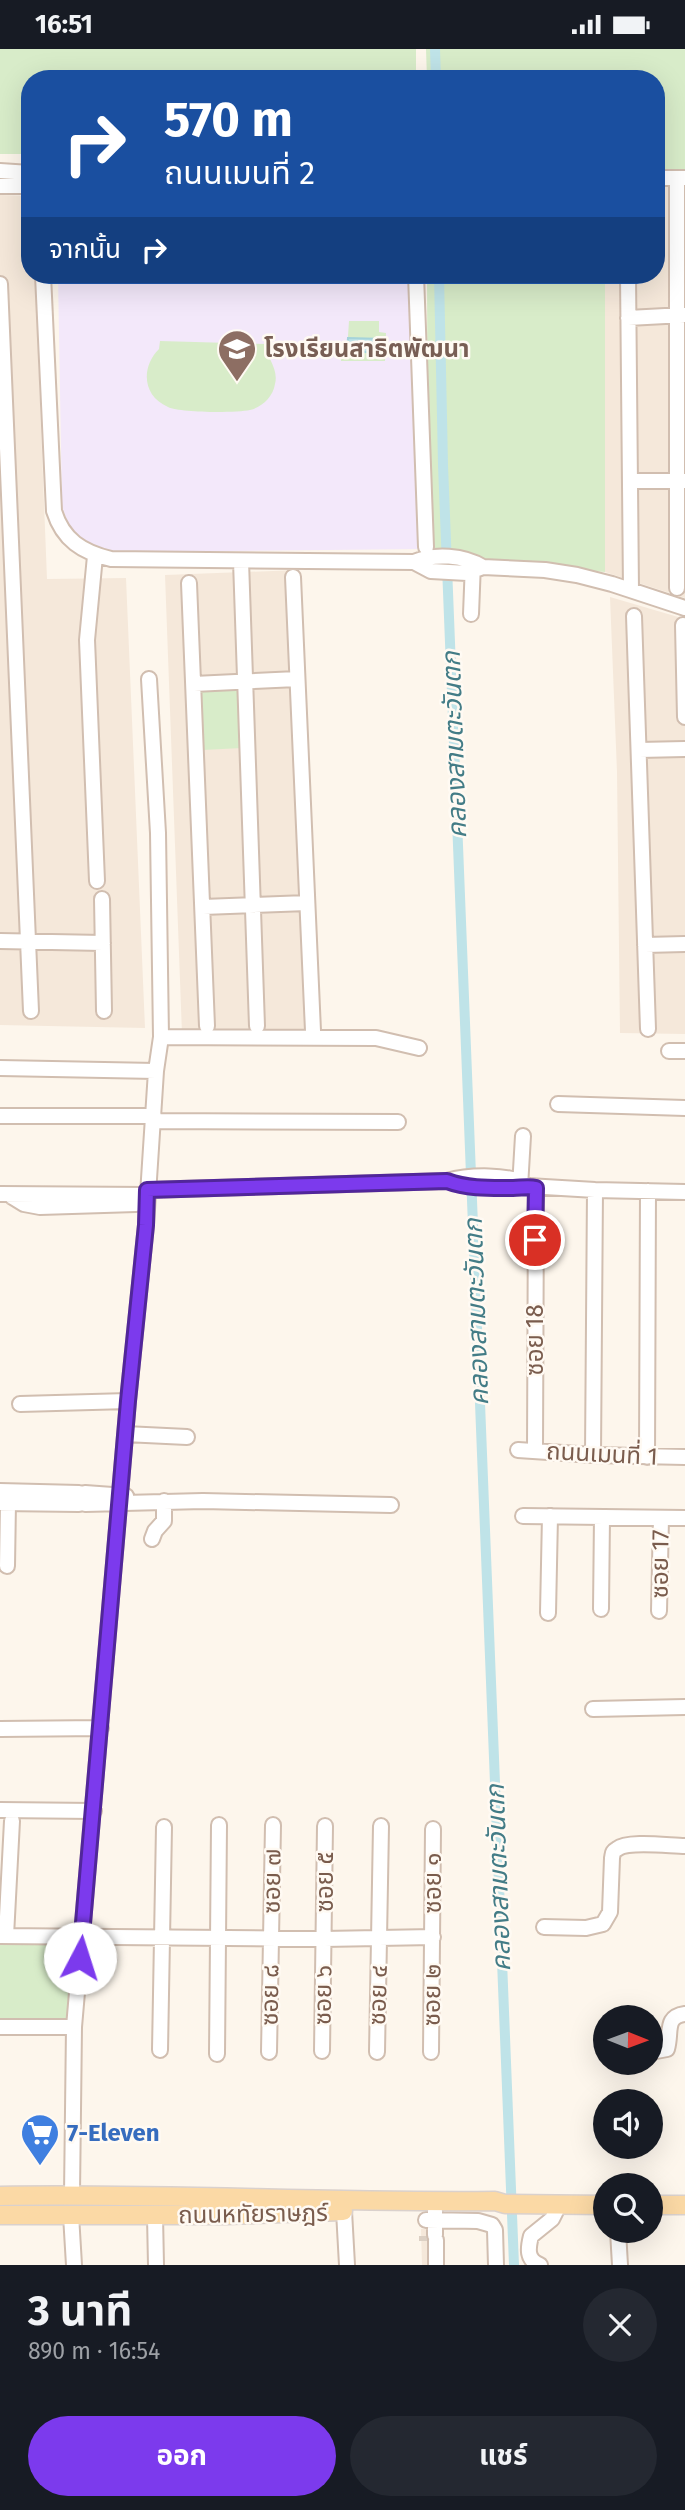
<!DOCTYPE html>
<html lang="th">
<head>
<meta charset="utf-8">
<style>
	body { margin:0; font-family:"Fira Sans","Noto Sans Thai",sans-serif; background:#242831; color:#f1f3f6; height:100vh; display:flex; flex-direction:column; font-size:26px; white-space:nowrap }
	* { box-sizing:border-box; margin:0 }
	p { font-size:23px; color:#9ea1a6 }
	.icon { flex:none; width:38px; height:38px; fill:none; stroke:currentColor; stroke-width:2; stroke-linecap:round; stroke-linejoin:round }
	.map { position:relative; height:2216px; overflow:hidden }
	.sheet { display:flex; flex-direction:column; background:#171b24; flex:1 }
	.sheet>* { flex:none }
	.banner { position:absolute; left:21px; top:21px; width:644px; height:214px; border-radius:28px; box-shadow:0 7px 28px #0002; background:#1a4fa0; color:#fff; overflow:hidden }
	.needle { width:46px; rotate:91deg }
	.controls { position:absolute; left:593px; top:1956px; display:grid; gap:14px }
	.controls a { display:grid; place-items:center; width:70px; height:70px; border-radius:50%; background:#171b24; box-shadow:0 7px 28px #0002; font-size:35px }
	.pin { position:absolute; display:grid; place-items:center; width:60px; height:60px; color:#fff; margin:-30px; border:4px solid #fff; border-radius:50%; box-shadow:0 2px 7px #0007 }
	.me { position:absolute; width:77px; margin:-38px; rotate:5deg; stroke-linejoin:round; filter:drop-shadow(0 0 5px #0008) }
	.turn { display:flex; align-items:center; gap:24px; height:147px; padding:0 28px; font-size:32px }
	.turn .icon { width:91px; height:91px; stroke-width:2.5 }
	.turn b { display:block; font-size:49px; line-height:60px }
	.then { display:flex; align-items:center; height:66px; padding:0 28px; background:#0003; gap:14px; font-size:26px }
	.round { display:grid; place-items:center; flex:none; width:74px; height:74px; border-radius:37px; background:#242831 }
	.summary { display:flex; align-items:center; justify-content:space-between; height:119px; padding:0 28px }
	h1 { font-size:42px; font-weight:700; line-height:52px }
	.primary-button { display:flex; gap:14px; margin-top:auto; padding:14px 28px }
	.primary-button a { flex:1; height:80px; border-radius:42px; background:#7c3aed; color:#fff; font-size:28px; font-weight:700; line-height:80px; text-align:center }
	.primary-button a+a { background:#242831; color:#f1f3f6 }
	.status { display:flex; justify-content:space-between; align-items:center; height:49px; padding:0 35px; background:#171b24; direction:ltr }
	.status svg { height:19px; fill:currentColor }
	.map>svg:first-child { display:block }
	.residential { fill:#f5e8da }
	.education { fill:#f3e8fa }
	.green { fill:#d8ecc9 }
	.water { fill:#bfe3e8; stroke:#a5d3da; stroke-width:2 }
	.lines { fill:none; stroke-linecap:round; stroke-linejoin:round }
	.canal { stroke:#bfe3e8; stroke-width:10 }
	.minor-tunnel { stroke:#dcd0c4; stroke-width:14; stroke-dasharray:14 7; stroke-linecap:butt }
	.minor-casing { stroke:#d1beb0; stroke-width:18 }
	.major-casing { stroke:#dad1cd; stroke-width:21 }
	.minor { stroke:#fff; stroke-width:14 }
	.major { stroke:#fbd9a5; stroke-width:18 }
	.route-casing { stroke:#51269a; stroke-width:18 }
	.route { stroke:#7c3aed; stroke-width:12 }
	.labels { text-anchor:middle; stroke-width:5; stroke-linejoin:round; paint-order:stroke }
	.education-label { font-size:24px; font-weight:bold; fill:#785e54; stroke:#fffaf3; text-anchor:start }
	.street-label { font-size:24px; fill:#7a5c4d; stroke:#fffaf3 }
	.shop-label { font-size:24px; font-weight:bold; fill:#366cbe; stroke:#fffaf3; text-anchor:start }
	.water-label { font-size:26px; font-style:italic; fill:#437c86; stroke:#fffaf3 }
</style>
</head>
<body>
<div class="status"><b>16:51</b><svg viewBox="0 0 49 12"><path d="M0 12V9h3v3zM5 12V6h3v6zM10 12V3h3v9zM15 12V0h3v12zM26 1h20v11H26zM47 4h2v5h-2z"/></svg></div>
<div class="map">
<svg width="685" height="2216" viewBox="0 0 685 2216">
	<rect width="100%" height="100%" fill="#fdf6ec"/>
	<!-- residential -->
	<path class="residential" d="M656,125H685V549L605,523V226H656Z
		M0,146L30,147V226H35L47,530L126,529L145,979L0,976Z
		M299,521L316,983L182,985L165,526Z
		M610,548L685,570V985L620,984L617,723Z
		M421,2180H438L439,2216H422Z"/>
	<!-- education -->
	<path class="education" d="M58,226H408L423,500L118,503L87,497L71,481L62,458Z"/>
	<!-- green -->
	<path class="green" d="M0,0H416V30H30V105H0Z
		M426,0H685V125H656V30H427Z
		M427,226H605V523L428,508Z
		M349,272H379V283L386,284L385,312H341V302H347Z
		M160,292L266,295C266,309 279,319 275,335C273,348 262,358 250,361C236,364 180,364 168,358C142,347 141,318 159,300Z
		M240,640L242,699L203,701L200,641Z
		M0,1885L80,1886L74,1974H0Z"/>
	<!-- water -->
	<path class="water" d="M348,289L383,290L382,304L347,302Z"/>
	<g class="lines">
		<!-- canal -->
		<path class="canal" d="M435,0L436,30
			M439,226L443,416L514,2216"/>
		<!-- minor-tunnel -->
		<path class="minor-tunnel" d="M426,2192V2187"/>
		<defs>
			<path id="minor" d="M0,122L30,124
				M656,129H684
				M0,137H30
				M43,226L54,462C63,491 82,503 111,510L414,513C434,504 464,506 483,518
				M416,226L426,498
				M628,226L631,541
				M0,235L31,962
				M628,269L684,266
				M630,432H684
				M95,507L87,591L97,832
				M241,512L257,977
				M414,513L431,522L467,524L483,518L545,521L577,526L612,535L685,559
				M293,528L313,982
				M189,534L207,977
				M677,539V129
				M471,565L473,514
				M634,567L648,980
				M683,576L685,668
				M194,635L297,630
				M639,701L685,700
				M102,850L104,962
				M203,858L307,854
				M0,892L103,894
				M645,896L685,895
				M161,988L376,989L419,999
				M669,1002H685
				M0,1019L156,1022
				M558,1055L685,1059
				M0,1067H154
				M153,1072L398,1073
				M480,1138L528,1137L595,1141L685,1143
				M520,1138L523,1087
				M147,1141L447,1132C468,1126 511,1124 528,1137
				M0,1145L147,1146
				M11,1147L24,1155L40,1158L136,1155
				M20,1355L128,1352
				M125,1385L187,1388
				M518,1401L593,1406L685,1408
				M535,1402L536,1139
				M593,1406L595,1141
				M647,1408L648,1142
				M0,1442L79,1444
				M85,1444L126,1447
				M0,1454L79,1455
				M85,1455L203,1452L391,1456
				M523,1467L685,1469
				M152,1490L155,1482L164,1472V1452
				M7,1517L8,1454
				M601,1560L602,1468
				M659,1562L661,1469
				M548,1564L550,1467
				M593,1660L685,1658
				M0,1680L101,1679
				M0,1761L94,1762
				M544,1878L586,1879L603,1875L610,1863L612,1809C613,1804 612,1803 617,1800C628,1791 670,1797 685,1797
				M0,1887L324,1890L433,1888
				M6,1887L12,1772
				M0,1978H74
				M160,2001L164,1778
				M322,2002L325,1777
				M269,2003L273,1776
				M377,2003L381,1777
				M431,2003L433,1780
				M651,2003L667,2000C672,1983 664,1968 685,1965
				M217,2005L219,1776
				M72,2145L74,1978L128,1352L146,1176L156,1022L161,988L158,784L149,630
				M344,2162L347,2216
				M435,2162V2186
				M71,2166L74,2216
				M155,2167L156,2216
				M426,2171L478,2172L492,2176L495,2181L496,2216
				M618,2182L620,2216
				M436,2191V2216
				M540,2216C526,2211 528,2199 531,2187L552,2170L559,2156"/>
			<path id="major" d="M0,2147C165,2144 330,2154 495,2152L505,2155L606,2156
				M651,2156H685
				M0,2166H226L343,2162"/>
		</defs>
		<!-- minor casing -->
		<use href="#minor" class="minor-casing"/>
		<!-- major casing -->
		<use href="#major" class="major-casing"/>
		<!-- minor -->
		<use href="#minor" class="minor"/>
		<!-- major -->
		<use href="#major" class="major"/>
	</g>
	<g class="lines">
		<defs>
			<path id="route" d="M80,1909L128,1352L146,1176L147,1141L447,1132C468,1140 491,1139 513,1139C521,1139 528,1137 536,1139L535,1191"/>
		</defs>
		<!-- route casing -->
		<use href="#route" class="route-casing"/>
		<!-- route -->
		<use href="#route" class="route"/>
	</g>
	<!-- icons -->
	<defs>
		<symbol id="school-pin" viewBox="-11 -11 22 30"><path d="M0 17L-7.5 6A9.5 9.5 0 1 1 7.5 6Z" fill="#8d6e63" stroke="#fffaf3"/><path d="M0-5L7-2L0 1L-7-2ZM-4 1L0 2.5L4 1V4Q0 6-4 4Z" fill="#fff"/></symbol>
		<symbol id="supermarket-pin" viewBox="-11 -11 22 30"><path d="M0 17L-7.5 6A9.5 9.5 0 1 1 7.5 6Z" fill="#3f7fe0" stroke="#fffaf3"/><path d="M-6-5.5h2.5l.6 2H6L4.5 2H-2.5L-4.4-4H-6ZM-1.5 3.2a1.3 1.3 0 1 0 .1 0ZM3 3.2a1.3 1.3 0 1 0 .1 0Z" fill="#fff"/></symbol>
	</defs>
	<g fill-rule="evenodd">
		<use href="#school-pin" x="215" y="278" width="44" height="60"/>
		<use href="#supermarket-pin" x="18" y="2062" width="44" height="60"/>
	</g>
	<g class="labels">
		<!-- education labels -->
		<g class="education-label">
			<text x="264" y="308">โรงเรียนสาธิตพัฒนา</text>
		</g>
		<!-- street labels -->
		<g class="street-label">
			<text transform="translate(535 1291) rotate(-90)" y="8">ซอย 18</text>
			<text transform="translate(602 1405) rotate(3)" y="8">ถนนเมนที่ 1</text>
			<text transform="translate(660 1515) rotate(-89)" y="8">ซอย 17</text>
			<text transform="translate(272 1832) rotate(-89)" y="8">ซอย ๗</text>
			<text transform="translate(325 1833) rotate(-90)" y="8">ซอย ๕</text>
			<text transform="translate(433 1834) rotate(-90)" y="8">ซอย ๑</text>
			<text transform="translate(270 1946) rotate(-89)" y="8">ซอย ๘</text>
			<text transform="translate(323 1946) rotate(-89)" y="8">ซอย ๖</text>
			<text transform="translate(378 1946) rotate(-88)" y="8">ซอย ๔</text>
			<text transform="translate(432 1946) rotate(-89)" y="8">ซอย ๒</text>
			<text transform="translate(253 2165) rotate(-1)" y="8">ถนนหทัยราษฎร์</text>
		</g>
		<!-- shop labels -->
		<g class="shop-label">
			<text x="67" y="2092">7-Eleven</text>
		</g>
		<!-- water labels -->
		<g class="water-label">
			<text transform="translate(454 696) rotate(-92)" y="9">คลองสามตะวันตก</text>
			<text transform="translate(476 1263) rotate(-92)" y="9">คลองสามตะวันตก</text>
			<text transform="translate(498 1829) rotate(-92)" y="9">คลองสามตะวันตก</text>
		</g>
	</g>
</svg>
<div class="controls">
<a><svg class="needle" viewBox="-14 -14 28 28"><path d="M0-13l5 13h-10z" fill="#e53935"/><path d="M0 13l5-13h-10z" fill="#9ea1a6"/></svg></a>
<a><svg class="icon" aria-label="sound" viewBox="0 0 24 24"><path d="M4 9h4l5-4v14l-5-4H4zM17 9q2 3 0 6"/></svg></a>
<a><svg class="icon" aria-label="search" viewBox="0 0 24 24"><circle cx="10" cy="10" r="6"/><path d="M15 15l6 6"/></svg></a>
</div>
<div class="pin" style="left:535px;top:1191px;background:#d93025"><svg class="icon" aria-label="arrive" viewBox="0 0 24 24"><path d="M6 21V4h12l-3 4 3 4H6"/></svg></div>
<svg class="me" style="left:80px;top:1909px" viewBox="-20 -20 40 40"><circle r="19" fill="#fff"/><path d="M0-13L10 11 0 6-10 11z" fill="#7c3aed"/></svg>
<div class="banner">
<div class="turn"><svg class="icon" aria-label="right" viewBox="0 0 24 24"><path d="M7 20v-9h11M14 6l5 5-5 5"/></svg><div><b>570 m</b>ถนนเมนที่ 2</div></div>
<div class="then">จากนั้น<svg class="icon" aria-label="right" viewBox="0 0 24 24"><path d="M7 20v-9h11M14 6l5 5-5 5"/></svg></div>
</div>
</div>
<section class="sheet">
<div class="summary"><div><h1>3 นาที</h1><p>890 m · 16:54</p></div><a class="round"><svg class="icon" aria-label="close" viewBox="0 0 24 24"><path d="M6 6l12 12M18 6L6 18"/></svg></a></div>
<div class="primary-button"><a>ออก</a><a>แชร์</a></div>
</section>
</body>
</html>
